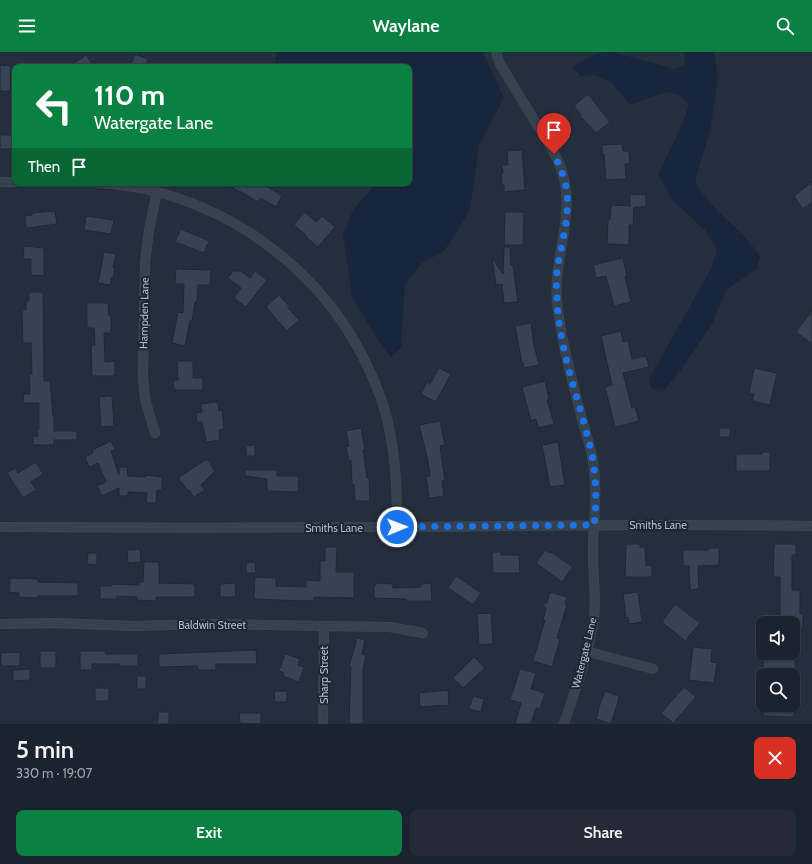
<!DOCTYPE html>
<html lang="en">
<head>
<meta charset="utf-8">
<style>
	body { margin:0; font-family:Cabin,sans-serif; background:#242b36; color:#f1f3f6; height:100vh; display:flex; flex-direction:column; font-size:15px; white-space:nowrap }
	* { box-sizing:border-box; margin:0 }
	p { font-size:13px; color:#a0a4aa }
	.icon { flex:none; width:22px; height:22px; fill:none; stroke:currentColor; stroke-width:2; stroke-linecap:round; stroke-linejoin:round }
	.map { position:relative; height:672px; overflow:hidden }
	.drawer { display:flex; flex-direction:column; background:#1b232e; flex:1 }
	.drawer>* { flex:none }
	.top-card { position:absolute; left:12px; top:12px; width:400px; height:122px; border-radius:8px; box-shadow:0 1px 3px #0004,0 0 0 1px #39404a; background:#0b8043; color:#fff; overflow:hidden }
	.buttons { position:absolute; left:756px; top:564px; display:grid; gap:8px }
	.buttons a { display:grid; place-items:center; width:44px; height:44px; border-radius:8px; background:#1b232e; box-shadow:0 1px 3px #0004,0 0 0 1px #39404a; font-size:20px }
	.pin { position:absolute; display:grid; place-items:center; width:34px; height:34px; color:#fff; margin:-41px -17px; border-radius:50% 50% 50% 0; rotate:-45deg; box-shadow:0 0 4px #0007 }
	.pin .icon { rotate:45deg }
	.me { position:absolute; width:44px; margin:-22px; rotate:89deg; stroke-linejoin:round; filter:drop-shadow(0 0 3px #0008) }
	.turn { display:flex; align-items:center; gap:14px; height:84px; padding:0 16px; font-size:18px }
	.turn .icon { width:52px; height:52px; stroke-width:2.5 }
	.turn b { display:block; font-size:28px; line-height:34px }
	.then { display:flex; align-items:center; height:38px; padding:0 16px; background:#0003; gap:8px; font-size:15px }
	.round { display:grid; place-items:center; flex:none; width:42px; height:42px; border-radius:8px; background:#242b36 }
	.head { display:flex; align-items:center; justify-content:space-between; height:68px; padding:0 16px }
	h1 { font-size:24px; font-weight:600; line-height:30px }
	.cta { display:flex; gap:8px; margin-top:auto; padding:8px 16px }
	.cta a { flex:1; height:46px; border-radius:8px; background:#0b8043; color:#fff; font-size:16px; font-weight:600; line-height:46px; text-align:center }
	.cta a+a { background:#242b36; color:#f1f3f6 }
	header { display:flex; justify-content:space-between; align-items:center; height:52px; padding:0 16px; background:#0b8043; color:#fff; font-size:18px; font-weight:600 }
	.map>svg:first-child { display:block }
	.water { fill:#17263c }
	.building { fill:#364354; stroke:#1f2835 }
	.lines { fill:none; stroke-linecap:round; stroke-linejoin:round }
	.street-casing { stroke:#414a57; stroke-width:10 }
	.street { stroke:#38414e; stroke-width:9 }
	.route { stroke:#1a73e8; stroke-width:7; stroke-dasharray:0 12.6 }
	.labels { text-anchor:middle; stroke-width:4; stroke-linejoin:round; paint-order:stroke }
	.street-label { font-size:11px; fill:#b4bcc9; stroke:#1d2633 }
</style>
</head>
<body>
<header><svg class="icon" aria-label="menu" viewBox="0 0 24 24"><path d="M4 6h16M4 12h16M4 18h16"/></svg>Waylane<svg class="icon" aria-label="search" viewBox="0 0 24 24"><circle cx="10" cy="10" r="6"/><path d="M15 15l6 6"/></svg></header>
<div class="map">
<svg width="812" height="672" viewBox="0 0 812 672">
	<rect width="100%" height="100%" fill="#242f3e"/>
	<!-- water -->
	<path class="water" d="M277,0H483L504,46L479,93L470,157L457,180L444,199L422,211L405,232L401,295L391,305L380,291L352,245L343,182L353,158L377,131H409V15H232L250,11H275Z
		M606,0H613L674,17L685,13L684,0H714L718,26L710,79L695,129C710,159 743,176 760,205L757,217L726,238L712,272L681,318L665,337L656,338L650,335V325L711,217L717,198L705,178L674,150L658,123L682,73L689,53L681,44L666,40L630,53L612,31L595,23L581,24L573,15L592,3Z"/>
	<!-- building -->
	<path class="building" d="M135,2L148,7L145,15H130Z
		M86,3L94,15H68Z
		M0,13L11,14L10,39H0Z
		M588,42L610,70L596,81L580,64L581,63L574,54Z
		M0,83H15V97H0Z
		M622,92L623,99H629L630,112H625L626,127L606,128L604,102H602V93Z
		M522,98L525,138L504,140V133H502L501,121H503L502,113H508L507,99Z
		M812,130V150L803,157L794,144Z
		M222,131H261L282,144L276,155L260,146L258,150L243,141Z
		M630,142L646,143V155H634L633,173H629V193L607,192L608,167H610L611,153L630,154Z
		M55,159L57,172L26,176L25,164L32,163V161Z
		M305,160L316,170L322,164L335,175L318,195L306,185L307,184L294,173Z
		M505,160H524L523,193H504Z
		M86,164L114,168L111,182L84,178Z
		M181,177L209,189L204,201L175,190Z
		M24,194L44,196V224L31,223V207H23Z
		M504,195H510L511,213H513L518,250L504,251L502,232L496,233L492,206L503,222Z
		M104,200L116,202L113,216H115L113,226L112,225L110,233L98,231Z
		M623,206L627,224H625L631,250L614,254L606,224L596,226L593,213Z
		M176,217L211,218L210,233H198L197,250H195L192,269H190L185,294L172,291L178,260L183,261L184,232H175Z
		M233,219H241L250,226L255,219L267,228L246,255L234,246L241,236L228,226Z
		M29,240H43L44,329H50L53,364H54V379H77V388H54V393H33V384H38L37,377H39V351H24L23,342H30L29,322H32L31,291H23L22,258H26V249H29Z
		M279,243L290,255L288,256L299,268L287,279L266,255Z
		M87,251H108L109,263H111V281H104L105,310L115,309V324H92L91,293H95L94,276H87Z
		M812,259V292L796,280Z
		M531,271L534,293L539,313L524,316L523,310L522,311L515,274Z
		M621,279L623,290L628,289L632,307L646,304L649,315L623,321L632,356L635,355L639,369L615,375L605,335L612,333L601,284Z
		M177,309H193V326H203V338H174L173,328H178Z
		M439,316L451,322L436,350L421,342L427,330L430,332Z
		M754,316L777,321L770,353L752,349L754,342L749,341Z
		M545,329L549,347L547,348L554,372L538,376L536,367L531,369L522,335Z
		M112,344L114,374L101,375L99,345Z
		M218,350L219,359L222,358L224,377L219,378L220,388L206,390L204,377H203L202,370H197L196,361L202,360L201,352Z
		M440,369L445,393L440,394L445,429H442L444,444L429,446L426,424H430L428,409L419,373Z
		M361,376L365,398H363L367,426H369L370,449H355L354,433H352L351,408L349,409L346,395L349,394L346,379Z
		M719,376H730V385H719Z
		M111,389L115,398L111,399L119,423V415H127L128,424L145,425V423L162,425V438H157L156,451H146L147,441L128,440V444H119V436L102,444L97,434L106,430L98,411L89,415L85,405L93,401L92,398Z
		M558,390L565,433L550,435L542,393Z
		M255,393V404H246V394Z
		M762,400H770V419H736V402H762Z
		M207,407L215,419L201,433L205,438L194,445L189,438L188,439L178,426Z
		M36,410L43,422L31,430L36,438L23,446L7,421L15,416L18,421Z
		M245,418H277V424H299L298,440L267,439V427L245,424Z
		M626,492H640V495H645L646,514L652,513V525H625Z
		M774,492H796V503H792V538H800V562H803V577H793V571H780V525H773Z
		M325,495H337L336,520H354V546L314,545V548L305,549L254,547L255,525L276,526V534L306,535V528L320,529V509H325Z
		M708,496H719V513L698,514L699,537L690,538L689,514H683V498H708Z
		M140,497L141,510L128,511L127,498Z
		M545,498L550,501L551,500L573,515L562,530L536,511Z
		M492,500H501V503H519L520,521H493Z
		M88,501H97V513L87,512Z
		M144,510H159V531L195,532V545H156V549L137,548V545L117,544V547H100V534H111V532L139,533V530H143Z
		M255,510L256,521H246V511Z
		M456,524L481,541L473,553L448,536Z
		M10,526L38,527V530L78,531V544H38V546L19,545V541L9,540Z
		M235,531L236,545H220V532Z
		M376,531L393,532V536L421,535V532L431,531L432,549H407L406,547L374,546V533H376Z
		M550,540L567,545L565,552L567,553L557,586L560,587L552,615L533,609L545,568H543L546,556L543,552L547,551Z
		M638,540L642,570L629,572L628,565L626,566L623,542Z
		M675,552L700,571L685,589L662,570Z
		M491,561L493,592L479,593L477,562Z
		M357,586L365,588L362,602L366,603L363,617V672H349L351,615H349Z
		M693,595L712,597L711,610L717,611L714,631L689,628Z
		M256,598L257,612H216V618H198V614L159,615V602Z
		M40,599H56V616H40Z
		M80,599H106L105,602H138V614H120L119,612H92V618H80Z
		M20,600V614H1V601Z
		M773,601H795V617H763L764,602H773Z
		M285,602L300,607L298,613L304,615L299,630L283,624L284,621L279,619Z
		M474,605L485,616L463,636L453,626Z
		M30,617V628L13,629V618Z
		M520,617L536,621L531,637L545,641L540,657L536,656L531,672H515L521,651L510,648Z
		M137,624H146V637H137Z
		M684,635L696,645L673,671L661,661Z
		M95,636H109V649H95Z
		M448,638L449,653L420,655L419,641Z
		M274,639H287V650H275Z
		M605,639L619,644L618,650L611,672L596,667L599,658H598Z
		M473,644L484,647L481,660L469,657Z
		M763,653H794V665L763,664Z
		M158,660H169V672H158Z
		M239,661H261V672L240,671Z"/>
	<g class="lines">
		<defs>
			<path id="street" d="M496,0L500,12C512,32 524,51 536,71C546,87 558,104 563,123C575,165 553,207 557,249C561,291 573,331 583,371C586,382 590,393 592,404C598,435 594,463 593,493C592,518 597,542 594,566C589,601 575,638 564,672
				M0,130H15
				M98,131C115,132 132,134 149,138C239,159 319,220 362,303C372,323 382,345 387,367C396,403 397,439 397,475
				M155,381L145,347L143,325L145,211L149,178L157,140
				M0,475C132,476 264,476 396,475C535,474 673,471 812,474
				M0,572L56,571L132,574L209,572L324,574L390,575L423,581
				M586,599L653,617
				M323,672L324,574"/>
		</defs>
		<!-- street casing -->
		<use href="#street" class="street-casing"/>
		<!-- street -->
		<use href="#street" class="street"/>
	</g>
	<g class="lines">
		<!-- route -->
		<path class="route" d="M397,475L594,473C597,451 596,426 592,403C581,352 559,300 557,247C556,236 556,224 558,213C562,188 571,161 566,135C564,123 559,113 554,102"/>
	</g>
	<g class="labels">
		<!-- street labels -->
		<g class="street-label">
			<text transform="translate(144 261) rotate(-89)" y="4">Hampden Lane</text>
			<text x="658" y="477">Smiths Lane</text>
			<text x="334" y="480">Smiths Lane</text>
			<text x="212" y="577">Baldwin Street</text>
			<text transform="translate(584 601) rotate(-76)" y="4">Watergate Lane</text>
			<text transform="translate(324 623) rotate(-90)" y="4">Sharp Street</text>
		</g>
	</g>
</svg>
<div class="buttons">
<a><svg class="icon" aria-label="sound" viewBox="0 0 24 24"><path d="M4 9h4l5-4v14l-5-4H4zM17 9q2 3 0 6"/></svg></a>
<a><svg class="icon" aria-label="search" viewBox="0 0 24 24"><circle cx="10" cy="10" r="6"/><path d="M15 15l6 6"/></svg></a>
</div>
<div class="pin" style="left:554px;top:102px;background:#d93025"><svg class="icon" aria-label="arrive" viewBox="0 0 24 24"><path d="M6 21V4h12l-3 4 3 4H6"/></svg></div>
<svg class="me" style="left:397px;top:475px" viewBox="-20 -20 40 40"><circle r="17" fill="#1a73e8" stroke="#fff" stroke-width="3"/><path d="M0-11L8 9 0 5-8 9z" fill="#fff"/></svg>
<div class="top-card">
<div class="turn"><svg class="icon" aria-label="left" viewBox="0 0 24 24"><path d="M17 20v-9H6M10 6l-5 5 5 5"/></svg><div><b>110 m</b>Watergate Lane</div></div>
<div class="then">Then<svg class="icon" aria-label="arrive" viewBox="0 0 24 24"><path d="M6 21V4h12l-3 4 3 4H6"/></svg></div>
</div>
</div>
<section class="drawer">
<div class="head"><div><h1>5 min</h1><p>330 m · 19:07</p></div><a class="round" style="background:#d93025;color:#fff"><svg class="icon" aria-label="close" viewBox="0 0 24 24"><path d="M6 6l12 12M18 6L6 18"/></svg></a></div>
<div class="cta"><a>Exit</a><a>Share</a></div>
</section>
</body>
</html>
